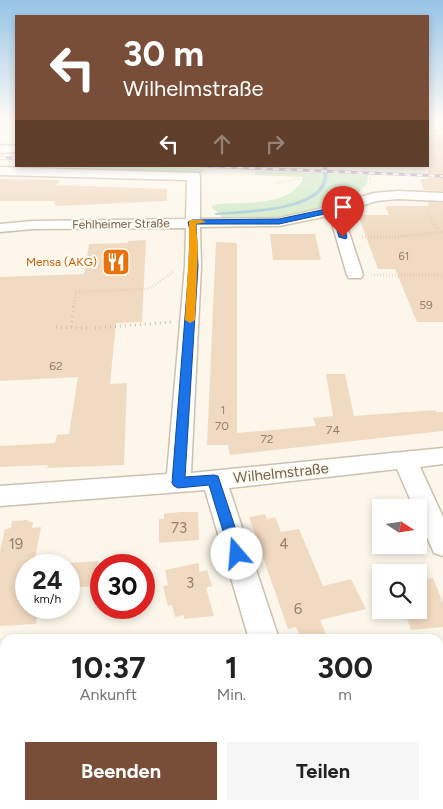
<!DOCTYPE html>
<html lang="de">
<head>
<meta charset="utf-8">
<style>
	body { margin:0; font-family:Figtree,sans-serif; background:#f6f6f6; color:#222; height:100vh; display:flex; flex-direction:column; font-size:19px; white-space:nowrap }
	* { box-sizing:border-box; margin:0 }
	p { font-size:16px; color:#767676 }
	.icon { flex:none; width:28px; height:28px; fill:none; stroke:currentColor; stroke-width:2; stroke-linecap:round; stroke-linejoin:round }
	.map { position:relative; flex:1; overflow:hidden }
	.panel { position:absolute; left:0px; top:634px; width:444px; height:176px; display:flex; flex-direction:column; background:#fff; border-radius:15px 15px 0 0; box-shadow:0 2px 8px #0003 }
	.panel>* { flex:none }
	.hud { position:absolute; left:15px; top:15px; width:414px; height:152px; border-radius:0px; box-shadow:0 2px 8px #0003; background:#794e38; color:#fff; overflow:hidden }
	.needle { width:32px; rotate:102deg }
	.controls { position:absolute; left:372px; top:499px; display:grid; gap:10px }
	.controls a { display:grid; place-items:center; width:55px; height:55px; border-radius:0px; background:#fff; box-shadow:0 2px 8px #0003; font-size:25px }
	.speed { position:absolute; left:15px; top:554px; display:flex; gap:10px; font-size:25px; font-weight:700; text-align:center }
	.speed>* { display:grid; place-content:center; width:65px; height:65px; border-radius:50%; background:#fff; box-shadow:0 2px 8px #0003; line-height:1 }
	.speed small { font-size:12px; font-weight:400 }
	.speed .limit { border:8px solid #d22; background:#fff; color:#111 }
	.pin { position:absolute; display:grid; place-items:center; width:42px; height:42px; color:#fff; margin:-51px -21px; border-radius:50% 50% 50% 0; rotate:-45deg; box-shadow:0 0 5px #0007 }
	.pin .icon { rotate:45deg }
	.me { position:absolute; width:55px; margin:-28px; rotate:342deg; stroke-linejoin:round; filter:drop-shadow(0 0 4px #0008) }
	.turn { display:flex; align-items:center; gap:18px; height:105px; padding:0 25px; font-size:22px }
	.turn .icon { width:65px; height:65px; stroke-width:2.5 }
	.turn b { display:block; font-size:35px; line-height:42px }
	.lanes { display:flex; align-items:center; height:48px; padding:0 25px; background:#0003; justify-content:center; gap:25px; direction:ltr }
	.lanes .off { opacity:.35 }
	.eta { display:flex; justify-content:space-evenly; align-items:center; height:85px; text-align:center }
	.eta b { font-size:30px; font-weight:700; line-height:35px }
	.action { display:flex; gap:10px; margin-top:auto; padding:10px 25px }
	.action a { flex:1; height:58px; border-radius:0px; background:#794e38; color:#fff; font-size:20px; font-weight:700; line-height:58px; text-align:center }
	.action a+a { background:#f6f6f6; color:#222 }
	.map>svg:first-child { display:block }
	.green { fill:#d2eac8 }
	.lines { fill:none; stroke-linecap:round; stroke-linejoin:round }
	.stream { fill:#a4cad8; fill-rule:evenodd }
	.building { fill:#f1dac2 }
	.minor-casing { stroke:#cec0af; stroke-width:3 }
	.path-far2 { stroke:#d7bea4; stroke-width:2; stroke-dasharray:0.5 2; stroke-linecap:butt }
	.path-far1 { stroke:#d7bea4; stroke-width:2.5; stroke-dasharray:0.5 2.5; stroke-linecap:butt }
	.path { stroke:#d7bea4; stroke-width:3; stroke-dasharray:1 4; stroke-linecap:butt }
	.minor { fill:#fff; fill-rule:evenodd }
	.rail-casing { stroke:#bca7c7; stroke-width:3 }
	.rail { stroke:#fffbf0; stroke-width:2; stroke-dasharray:6; stroke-linecap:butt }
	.route { fill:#1a73e8; stroke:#114b97 }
	.slow { fill:#f59e0b }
	.labels { text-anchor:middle; stroke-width:4; stroke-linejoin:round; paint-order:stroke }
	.far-number-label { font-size:11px; fill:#967f6a }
	.far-street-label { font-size:12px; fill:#77614d; stroke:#fffbf0 }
	.far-food-label { font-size:12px; fill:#c56008; stroke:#fffbf0; text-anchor:end }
	.number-label { font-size:12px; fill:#967f6a }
	.street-label { font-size:15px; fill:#77614d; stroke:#fffbf0 }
	.near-number-label { font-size:15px; fill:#967f6a }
</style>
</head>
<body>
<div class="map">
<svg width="443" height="809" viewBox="0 0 443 809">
	<rect width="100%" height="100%" fill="#fcf7ea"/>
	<!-- green -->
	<path class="green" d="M41,166H139L204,169L203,173Z
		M256,171L368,175L367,184L353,198L307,212L276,219H222L220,214L212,208V206L218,204C244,202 292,207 304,177L255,175Z"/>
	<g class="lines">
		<!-- stream -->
		<path class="stream" d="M323,166H327C328,174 328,182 323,189C306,212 244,213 216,215L214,214L216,213C243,210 301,210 319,188C324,182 324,174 323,166Z"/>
	</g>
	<!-- building -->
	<path class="building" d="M434,133H443V191L424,190L420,179H428V136Z
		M0,179L60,180L56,185L167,189V201L56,206L54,201H0Z
		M428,202L443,203V322H417L395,269H378L358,215H389L385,206H429Z
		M270,234H315L321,260H273Z
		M146,240L142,322L116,323L110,384L127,383L124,465L47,468L48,465L0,467V446L55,443L57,435L69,434L78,377L0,381V277L84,274L89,244L128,243V241Z
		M216,242L237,243V433L316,426L313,418L333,416L326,374H345L354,416L435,410L436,412H443V431L230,455L228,445H207Z
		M180,512H198L199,540L159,543V519H164V514Z
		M265,514L267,519L275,517L281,532L299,529L323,586L351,579L366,609L320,620L328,639H301L296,627L288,629L249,517Z
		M29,520V522H33L32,528L41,527L34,564L26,565V608H38L36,624L0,626V551L5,529L11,528L12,521Z
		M98,561L95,586L69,588V563Z
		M199,563V572L207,570L212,586L206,588L214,616L184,619V615L175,617L172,605L168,606L163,586L168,585L165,570Z
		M433,578L443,603V627L411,630L404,610H419V580Z"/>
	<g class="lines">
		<defs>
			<path id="minor" d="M443,121V128L428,132V126Z
				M0,145L16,146V152L0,153Z
				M0,167L199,173L200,176V219L279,218L328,207L374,193L398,191L443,193V201L398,199L376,201L340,213L345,220L363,275L361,278H349L347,275L331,220L328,216L279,226L200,227L201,266L191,473L443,448V464L420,467L443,517V556L434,553L419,519V508H414L397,469L229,488L279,639H249L205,490L0,506V486L167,474L185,266L186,232V228L33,229L0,232V224L33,221L186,219L187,180L0,175Z
				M5,767V803L0,804V768Z"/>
		</defs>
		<!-- minor casing -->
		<use href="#minor" class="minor-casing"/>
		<!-- path-far2 -->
		<path class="path-far2" d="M370,178V185
			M276,183L317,176"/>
		<!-- path-far1 -->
		<path class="path-far1" d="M427,211L435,227L440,230
			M362,237H394L443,232
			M371,275H443
			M74,304L76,292L149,289L174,271"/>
		<!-- path -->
		<path class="path" d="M56,327L87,328
			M71,327L74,303
			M95,328L172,322"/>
		<!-- minor -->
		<use href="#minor" class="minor"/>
		<defs>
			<path id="rail" d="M0,158H16
				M201,166L443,176"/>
		</defs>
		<!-- rail casing -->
		<use href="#rail" class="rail-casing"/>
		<!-- rail -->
		<use href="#rail" class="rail"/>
	</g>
	<!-- sky -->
	<linearGradient id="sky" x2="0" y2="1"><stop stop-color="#97c4e7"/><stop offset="0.51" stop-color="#fefbf6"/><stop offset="1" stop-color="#fefbf6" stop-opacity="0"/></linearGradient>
	<rect width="443" height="235" fill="url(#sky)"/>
	<!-- route -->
	<path class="route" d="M331,208L342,220L347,237L346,239L339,237L334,220L329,213L279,224H196L198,266L185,477L214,475L218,476L244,554L242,559L237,560L232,559L230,554L209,485L178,488L174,486L172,483L189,266L190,231L188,222L192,220L279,219Z"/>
	<!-- slow -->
	<path class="slow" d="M189,220H202L206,222L196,224L198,248L195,320L190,323L185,320L189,248Z"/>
	<!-- icons -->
	<defs>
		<symbol id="restaurant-square" viewBox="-11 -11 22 22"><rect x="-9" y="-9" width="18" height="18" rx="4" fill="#e8710a" stroke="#fffbf0"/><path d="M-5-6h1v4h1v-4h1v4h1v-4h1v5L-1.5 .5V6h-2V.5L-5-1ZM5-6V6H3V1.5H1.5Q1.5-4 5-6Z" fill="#fff"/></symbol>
	</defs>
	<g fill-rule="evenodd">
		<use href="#restaurant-square" x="100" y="246" width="32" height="32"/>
	</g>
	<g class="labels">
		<!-- far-number labels -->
		<g class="far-number-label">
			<text x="404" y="260">61</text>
		</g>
		<!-- far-street labels -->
		<g class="far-street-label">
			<text transform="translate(121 224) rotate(-1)" y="4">Fehlheimer Straße</text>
		</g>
		<!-- far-food labels -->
		<g class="far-food-label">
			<text x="97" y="266">Mensa (AKG)</text>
		</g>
		<!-- number labels -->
		<g class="number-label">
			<text x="426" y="309">59</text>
			<text x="56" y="370">62</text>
			<text x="223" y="414">1</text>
			<text x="222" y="430">70</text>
			<text x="333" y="434">74</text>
			<text x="267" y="443">72</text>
		</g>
		<!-- street labels -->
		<g class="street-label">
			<text transform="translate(281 473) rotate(-6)" y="5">Wilhelmstraße</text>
		</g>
		<!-- near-number labels -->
		<g class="near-number-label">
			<text x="179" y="533">73</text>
			<text x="16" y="549">19</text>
			<text x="284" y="549">4</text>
			<text x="190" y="588">3</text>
			<text x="298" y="614">6</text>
		</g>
	</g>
</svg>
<div class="controls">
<a><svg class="needle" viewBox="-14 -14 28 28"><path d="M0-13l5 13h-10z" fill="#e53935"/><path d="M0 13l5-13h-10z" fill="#767676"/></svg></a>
<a><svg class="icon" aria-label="search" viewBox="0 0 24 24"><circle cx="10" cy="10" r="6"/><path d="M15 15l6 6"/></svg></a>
</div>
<div class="speed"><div>24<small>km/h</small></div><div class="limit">30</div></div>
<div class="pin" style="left:343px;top:237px;background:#d93025"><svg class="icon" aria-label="arrive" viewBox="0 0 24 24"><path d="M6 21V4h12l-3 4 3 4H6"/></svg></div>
<svg class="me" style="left:237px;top:554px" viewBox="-20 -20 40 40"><circle r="19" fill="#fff"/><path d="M0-13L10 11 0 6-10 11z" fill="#1a73e8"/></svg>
<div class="hud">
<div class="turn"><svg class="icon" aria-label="left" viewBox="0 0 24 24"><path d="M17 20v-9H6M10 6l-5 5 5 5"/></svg><div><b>30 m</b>Wilhelmstraße</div></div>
<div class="lanes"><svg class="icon" aria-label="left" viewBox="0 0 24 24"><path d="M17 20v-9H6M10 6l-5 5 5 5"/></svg><svg class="icon off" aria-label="ahead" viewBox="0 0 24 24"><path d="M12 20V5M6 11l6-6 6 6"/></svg><svg class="icon off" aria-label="right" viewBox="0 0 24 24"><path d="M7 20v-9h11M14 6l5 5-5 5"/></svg></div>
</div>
<section class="panel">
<div class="eta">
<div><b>10:37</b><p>Ankunft</p></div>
<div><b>1</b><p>Min.</p></div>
<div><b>300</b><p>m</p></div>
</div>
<div class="action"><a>Beenden</a><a>Teilen</a></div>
</section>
</div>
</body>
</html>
